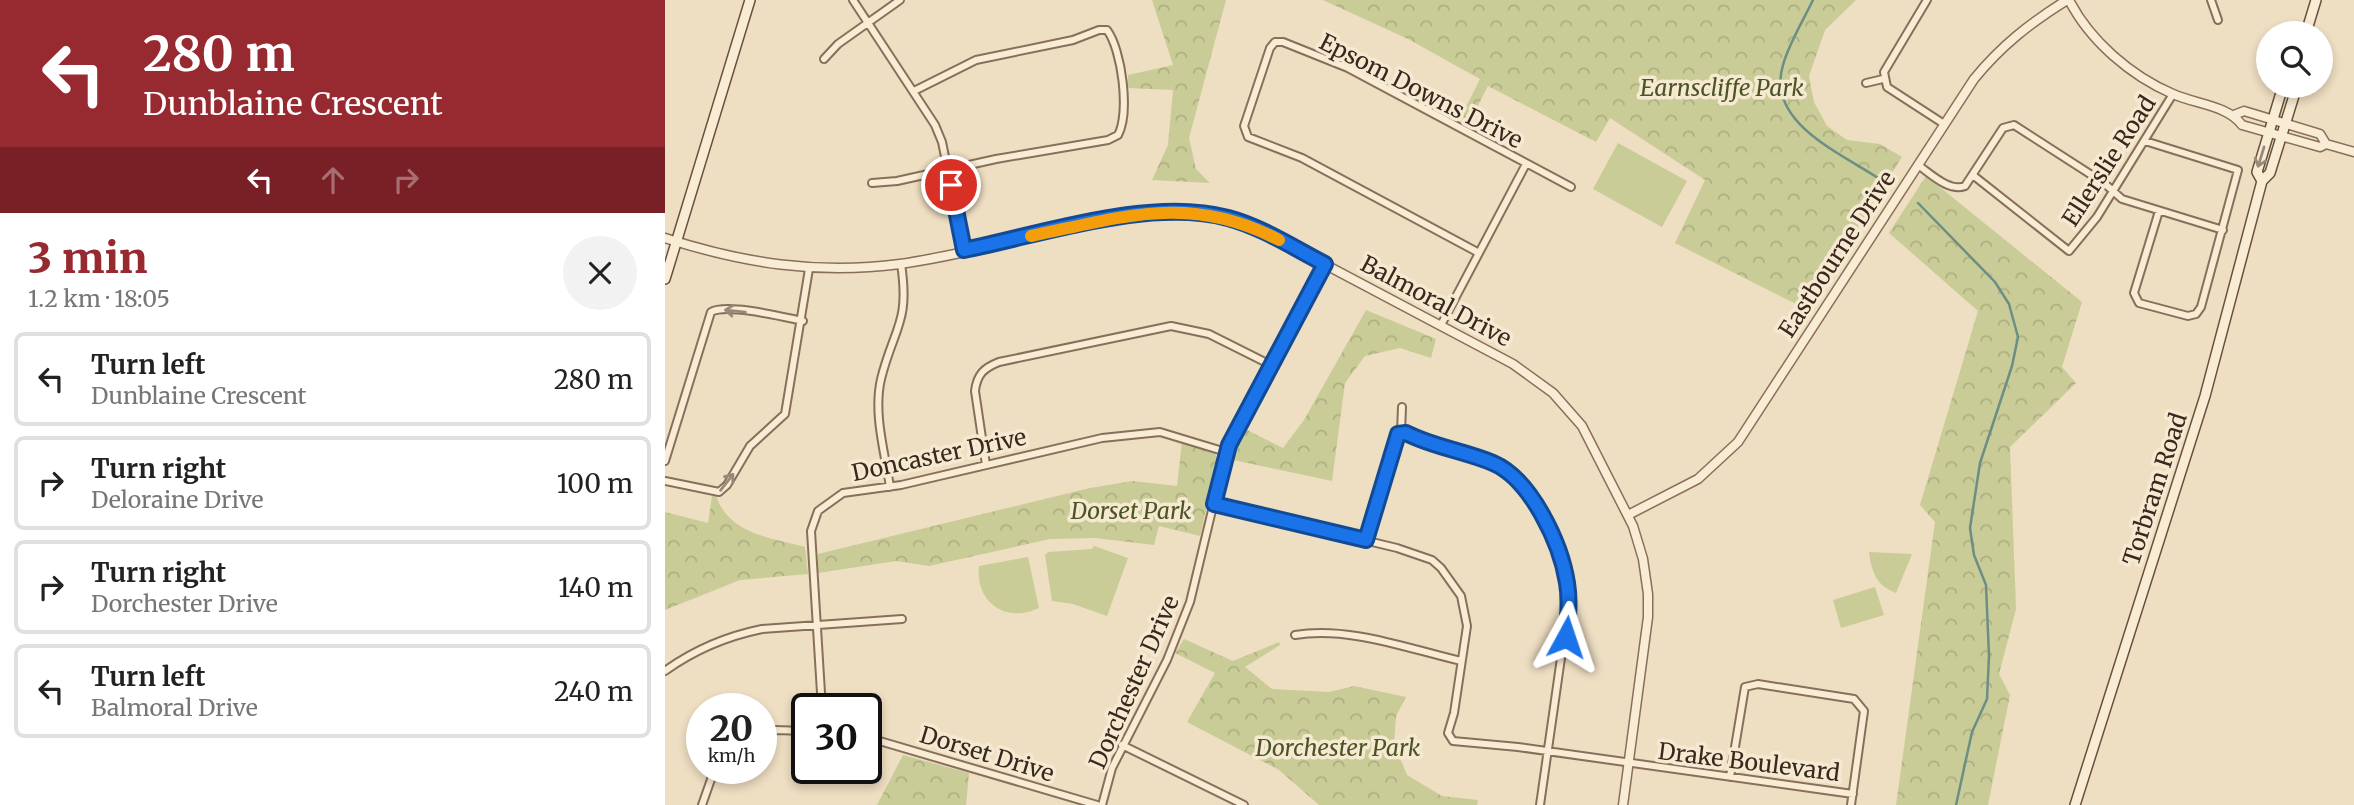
<!DOCTYPE html>
<html lang="en">
<head>
<meta charset="utf-8">
<style>
	body { margin:0; font-family:Merriweather,serif; background:#f2f2f2; color:#222; height:100vh; display:flex; flex-direction:column; font-size:26px; white-space:nowrap }
	* { box-sizing:border-box; margin:0 }
	p { font-size:23px; color:#767676 }
	.icon { flex:none; width:38px; height:38px; fill:none; stroke:currentColor; stroke-width:2; stroke-linecap:round; stroke-linejoin:round }
	.map { position:relative; flex:1; overflow:hidden }
	.side { display:flex; flex-direction:column; background:#fff; width:665px }
	.side>* { flex:none }
	.hud { background:#972930; color:#fff; overflow:hidden }
	.fabs { position:absolute; left:1591px; top:21px; display:grid; gap:14px }
	.fabs a { display:grid; place-items:center; width:77px; height:77px; border-radius:50%; background:#fff; box-shadow:0 4px 10px #0003; font-size:35px }
	.speed { position:absolute; left:21px; top:693px; display:flex; gap:14px; font-size:35px; font-weight:700; text-align:center }
	.speed>* { display:grid; place-content:center; width:91px; height:91px; border-radius:50%; background:#fff; box-shadow:0 4px 10px #0003; line-height:1 }
	.speed small { font-size:18px; font-weight:400 }
	.speed .limit { border:4px solid #111; border-radius:10px; background:#fff; color:#111 }
	.pin { position:absolute; display:grid; place-items:center; width:60px; height:60px; color:#fff; margin:-30px; border:4px solid #fff; border-radius:50%; box-shadow:0 2px 7px #0007 }
	.me { position:absolute; width:77px; margin:-38px; rotate:5deg; stroke-linejoin:round; filter:drop-shadow(0 0 5px #0008) }
	.turn { display:flex; align-items:center; gap:24px; height:147px; padding:0 28px; font-size:32px }
	.turn .icon { width:91px; height:91px; stroke-width:2.5 }
	.turn b { display:block; font-size:49px; line-height:60px }
	.lanes { display:flex; align-items:center; height:66px; padding:0 28px; background:#0003; justify-content:center; gap:35px; direction:ltr }
	.lanes .off { opacity:.35 }
	.round { display:grid; place-items:center; flex:none; width:74px; height:74px; border-radius:37px; background:#f2f2f2 }
	.overview { display:flex; align-items:center; justify-content:space-between; height:119px; padding:0 28px }
	h1 { font-size:42px; font-weight:800; line-height:52px; color:#972930 }
	ul { padding:0; list-style:none }
	li { display:flex; align-items:center; gap:21px; height:94px; margin:0 14px 10px; padding:0 14px; border:4px solid #e0e0e0; border-radius:10px }
	li div { flex:1 }
	li b { display:block; font-size:26px }
	li em { font-style:normal }
	main { display:flex; flex:1; min-height:0 }
	.map>svg:first-child { display:block }
	.green { fill:#c9cc96 }
	.park { fill:url(#park-crowns) }
	.lines { fill:none; stroke-linecap:round; stroke-linejoin:round }
	.stream { stroke:#6b8f84; stroke-width:2.5 }
	.minor-casing { stroke:#886f59; stroke-width:10 }
	.tertiary-casing { stroke:#886f59; stroke-width:11 }
	.secondary-casing { stroke:#6a503c; stroke-width:12 }
	.minor { stroke:#f9ecd5; stroke-width:6 }
	.tertiary { stroke:#f9ecd5; stroke-width:8 }
	.secondary { stroke:#f9ecd5; stroke-width:9 }
	.oneway { stroke:#988a79 }
	.route-casing { stroke:#114b97; stroke-width:18 }
	.route { stroke:#1a73e8; stroke-width:12 }
	.slow { stroke:#f59e0b; stroke-width:12 }
	.labels { text-anchor:middle; stroke-width:7; stroke-linejoin:round; paint-order:stroke }
	.park-label { font-size:23px; font-style:italic; fill:#4b5424; stroke:#f6e9d1 }
	.street-label { font-size:23px; fill:#38281d; stroke:#f6e9d1 }
</style>
</head>
<body>
<main>
<section class="side">
<div class="hud">
<div class="turn"><svg class="icon" aria-label="left" viewBox="0 0 24 24"><path d="M17 20v-9H6M10 6l-5 5 5 5"/></svg><div><b>280 m</b>Dunblaine Crescent</div></div>
<div class="lanes"><svg class="icon" aria-label="left" viewBox="0 0 24 24"><path d="M17 20v-9H6M10 6l-5 5 5 5"/></svg><svg class="icon off" aria-label="ahead" viewBox="0 0 24 24"><path d="M12 20V5M6 11l6-6 6 6"/></svg><svg class="icon off" aria-label="right" viewBox="0 0 24 24"><path d="M7 20v-9h11M14 6l5 5-5 5"/></svg></div>
</div>
<div class="overview"><div><h1>3 min</h1><p>1.2 km · 18:05</p></div><a class="round"><svg class="icon" aria-label="close" viewBox="0 0 24 24"><path d="M6 6l12 12M18 6L6 18"/></svg></a></div>
<ul>
<li><svg class="icon" aria-label="left" viewBox="0 0 24 24"><path d="M17 20v-9H6M10 6l-5 5 5 5"/></svg><div><b>Turn left</b><p>Dunblaine Crescent</p></div><em>280 m</em></li>
<li><svg class="icon" aria-label="right" viewBox="0 0 24 24"><path d="M7 20v-9h11M14 6l5 5-5 5"/></svg><div><b>Turn right</b><p>Deloraine Drive</p></div><em>100 m</em></li>
<li><svg class="icon" aria-label="right" viewBox="0 0 24 24"><path d="M7 20v-9h11M14 6l5 5-5 5"/></svg><div><b>Turn right</b><p>Dorchester Drive</p></div><em>140 m</em></li>
<li><svg class="icon" aria-label="left" viewBox="0 0 24 24"><path d="M17 20v-9H6M10 6l-5 5 5 5"/></svg><div><b>Turn left</b><p>Balmoral Drive</p></div><em>240 m</em></li>
</ul>
</section>
<div class="map">
<svg width="1689" height="805" viewBox="0 0 1689 805">
	<defs>
		<pattern id="park-crowns" width="20" height="18" patternUnits="userSpaceOnUse" patternTransform="scale(1.75)"><rect width="20" height="18" fill="#c9cc96"/><path d="M2 6a3 3 0 1 1 6 0M12 15a3 3 0 1 1 6 0" fill="none" stroke="#adaf81"/></pattern>
	</defs>
	<rect width="100%" height="100%" fill="#eedec2"/>
	<!-- green -->
	<path class="green" d="M953,143L1022,181L997,227L928,189Z
		M429,546L463,558L442,616L408,604L387,601L380,555L383,552L427,549Z
		M1204,552L1247,554L1231,593C1211,585 1207,573 1204,552Z
		M363,557L374,608C341,624 310,602 314,566Z
		M1210,587L1219,615L1176,628L1168,600Z"/>
	<!-- park -->
	<path class="park" d="M487,0H561L524,138L531,169L545,183L487,180L503,145L508,90L463,88V75L508,65Z
		M658,0H1191L1160,30L1144,76L1149,102L1162,126L1182,140L1215,144L1237,157L1141,309L1010,243L1040,180L945,118L931,142L823,86L804,123L795,119L815,79L743,39Z
		M1261,176L1417,302L1397,367L1411,383L1345,447L1351,609L1334,674L1345,695L1323,805H1231L1270,522L1255,505L1313,311L1224,233Z
		M701,310L771,339L766,358L735,348L700,356L680,383L667,481L564,459L578,428L618,448L639,420Z
		M517,442L550,454L553,459L535,536L494,526L489,545L430,538L385,539L264,566L231,561L153,573V554L425,488L467,481L512,486Z
		M47,496H51C64,534 106,538 140,547L143,574L75,580L0,610V512L43,523Z
		M519,639L568,661L614,642L615,645L580,667L607,689L664,692L689,686L741,697L731,716L729,744L742,775L777,796L813,800L812,805H654L614,770L522,722L550,673L510,653Z
		M238,755L304,773L301,805H212Z"/>
	<g class="lines">
		<!-- stream -->
		<path class="stream" d="M1148,0C1138,21 1124,43 1118,65C1100,123 1178,154 1216,180
			M1253,203L1330,282L1344,304L1353,337L1347,366L1315,463L1305,528L1309,555L1321,585L1324,656L1322,699L1307,732L1291,805"/>
		<defs>
			<path id="minor" d="M188,0L270,125L277,142L299,250
				M1262,0L1219,72L1222,87L1279,124
				M1546,0L1553,20
				M159,59L173,44L235,0
				M1201,83L1218,79
				M1480,141L1573,170L1536,307L1531,314L1523,316L1474,303L1469,293L1494,211
				M1253,165C1266,174 1284,192 1300,186L1338,128L1349,125L1439,183L1457,199L1558,230
				M1309,176L1404,251L1432,217L1508,94
				M207,183L232,181L331,159L443,140L453,135C465,113 457,50 442,30H434L408,40L311,60L249,91
				M814,253L637,158L583,137L579,126L605,48L610,42H618L683,68L906,187
				M776,325L861,164
				M736,432L737,407
				M0,461L46,312C62,303 118,317 138,321
				M321,465L310,391C312,374 319,368 334,362L506,326L544,334L606,365
				M0,481L54,492L62,485L85,446L120,414L144,269
				M225,487C220,453 208,414 216,379C229,327 245,323 236,264
				M549,504L732,548L767,560L776,568L796,596L802,626L789,713L783,733L788,741L853,747L1188,794
				M701,540L730,437L736,432L827,462L851,478L863,491L892,552L902,584L904,602L875,805
				M630,635C684,626 744,649 796,661
				M0,671C29,650 63,636 97,629L237,619
				M157,709L146,531L153,511L178,493L236,485L437,438L495,432L561,452
				M96,735L109,730L142,731
				M201,737L432,805
				M457,745L579,805
				M1065,777L1080,687L1093,684L1189,699L1199,711L1186,805
				M37,805L50,768
				M437,805L447,768L502,660L525,602L561,452L660,264"/>
			<path id="tertiary" d="M1404,0C1425,41 1466,76 1508,94C1530,104 1562,105 1577,125L1655,147L1661,144L1689,152
				M1569,115L1579,111L1655,134L1661,144
				M0,238C78,263 152,275 235,264C293,256 353,239 411,226C444,219 477,209 510,211C540,212 566,219 593,229L848,364L888,393L917,426L968,526L978,559L983,594V617L958,805
				M963,515L1033,479L1073,442L1309,79C1336,46 1365,23 1402,0"/>
			<path id="secondary" d="M1641,33L1651,0
				M1597,181L1592,172L1618,86
				M0,279L85,0
				M1410,805L1540,396L1597,181L1605,173L1632,86"/>
		</defs>
		<!-- minor casing -->
		<use href="#minor" class="minor-casing"/>
		<!-- tertiary casing -->
		<use href="#tertiary" class="tertiary-casing"/>
		<!-- secondary casing -->
		<use href="#secondary" class="secondary-casing"/>
		<!-- minor -->
		<use href="#minor" class="minor"/>
		<!-- tertiary -->
		<use href="#tertiary" class="tertiary"/>
		<!-- secondary -->
		<use href="#secondary" class="secondary"/>
	</g>
	<!-- one-way arrows -->
	<defs><path id="oneway-shaft" d="M-6 0H5M1.5-3L5.5 0L1.5 3" fill="none" stroke-width="1.6" stroke-linecap="round" stroke-linejoin="round" transform="scale(1.75)"/></defs>
	<g class="oneway">
		<use href="#oneway-shaft" transform="translate(1596 157) rotate(107)"/>
		<use href="#oneway-shaft" transform="translate(70 311) rotate(-174)"/>
		<use href="#oneway-shaft" transform="translate(62 482) rotate(-52)"/>
	</g>
	<g class="lines">
		<defs>
			<path id="route" d="M286,185L299,250C378,234 485,197 563,218C597,227 629,248 660,264L564,445L549,504L701,540L733,434L741,433C768,447 800,451 828,463C866,479 896,544 902,583C905,601 903,619 901,637"/>
		</defs>
		<!-- route casing -->
		<use href="#route" class="route-casing"/>
		<!-- route -->
		<use href="#route" class="route"/>
		<!-- slow -->
		<path class="slow" d="M366,236C458,217 525,193 614,240"/>
	</g>
	<g class="labels">
		<!-- park labels -->
		<g class="park-label">
			<text x="1057" y="96">Earnscliffe Park</text>
			<text x="466" y="519">Dorset Park</text>
			<text x="673" y="756">Dorchester Park</text>
		</g>
		<!-- street labels -->
		<g class="street-label">
			<text transform="translate(756 91) rotate(27)" y="8">Epsom Downs Drive</text>
			<text transform="translate(1444 161) rotate(-57)" y="8">Ellerslie Road</text>
			<text transform="translate(1172 254) rotate(-57)" y="8">Eastbourne Drive</text>
			<text transform="translate(771 301) rotate(28)" y="8">Balmoral Drive</text>
			<text transform="translate(274 455) rotate(-12)" y="8">Doncaster Drive</text>
			<text transform="translate(1490 489) rotate(-72)" y="8">Torbram Road</text>
			<text transform="translate(469 682) rotate(-66)" y="8">Dorchester Drive</text>
			<text transform="translate(322 754) rotate(17)" y="8">Dorset Drive</text>
			<text transform="translate(1084 762) rotate(7)" y="8">Drake Boulevard</text>
		</g>
	</g>
</svg>
<div class="fabs">
<a><svg class="icon" aria-label="search" viewBox="0 0 24 24"><circle cx="10" cy="10" r="6"/><path d="M15 15l6 6"/></svg></a>
</div>
<div class="speed"><div>20<small>km/h</small></div><div class="limit">30</div></div>
<div class="pin" style="left:286px;top:185px;background:#d93025"><svg class="icon" aria-label="arrive" viewBox="0 0 24 24"><path d="M6 21V4h12l-3 4 3 4H6"/></svg></div>
<svg class="me" style="left:901px;top:637px" viewBox="-20 -20 40 40"><path d="M0-17L14 15 0 8-14 15z" fill="#1a73e8" stroke="#fff" stroke-width="4"/></svg>
</div>
</main>
</body>
</html>
